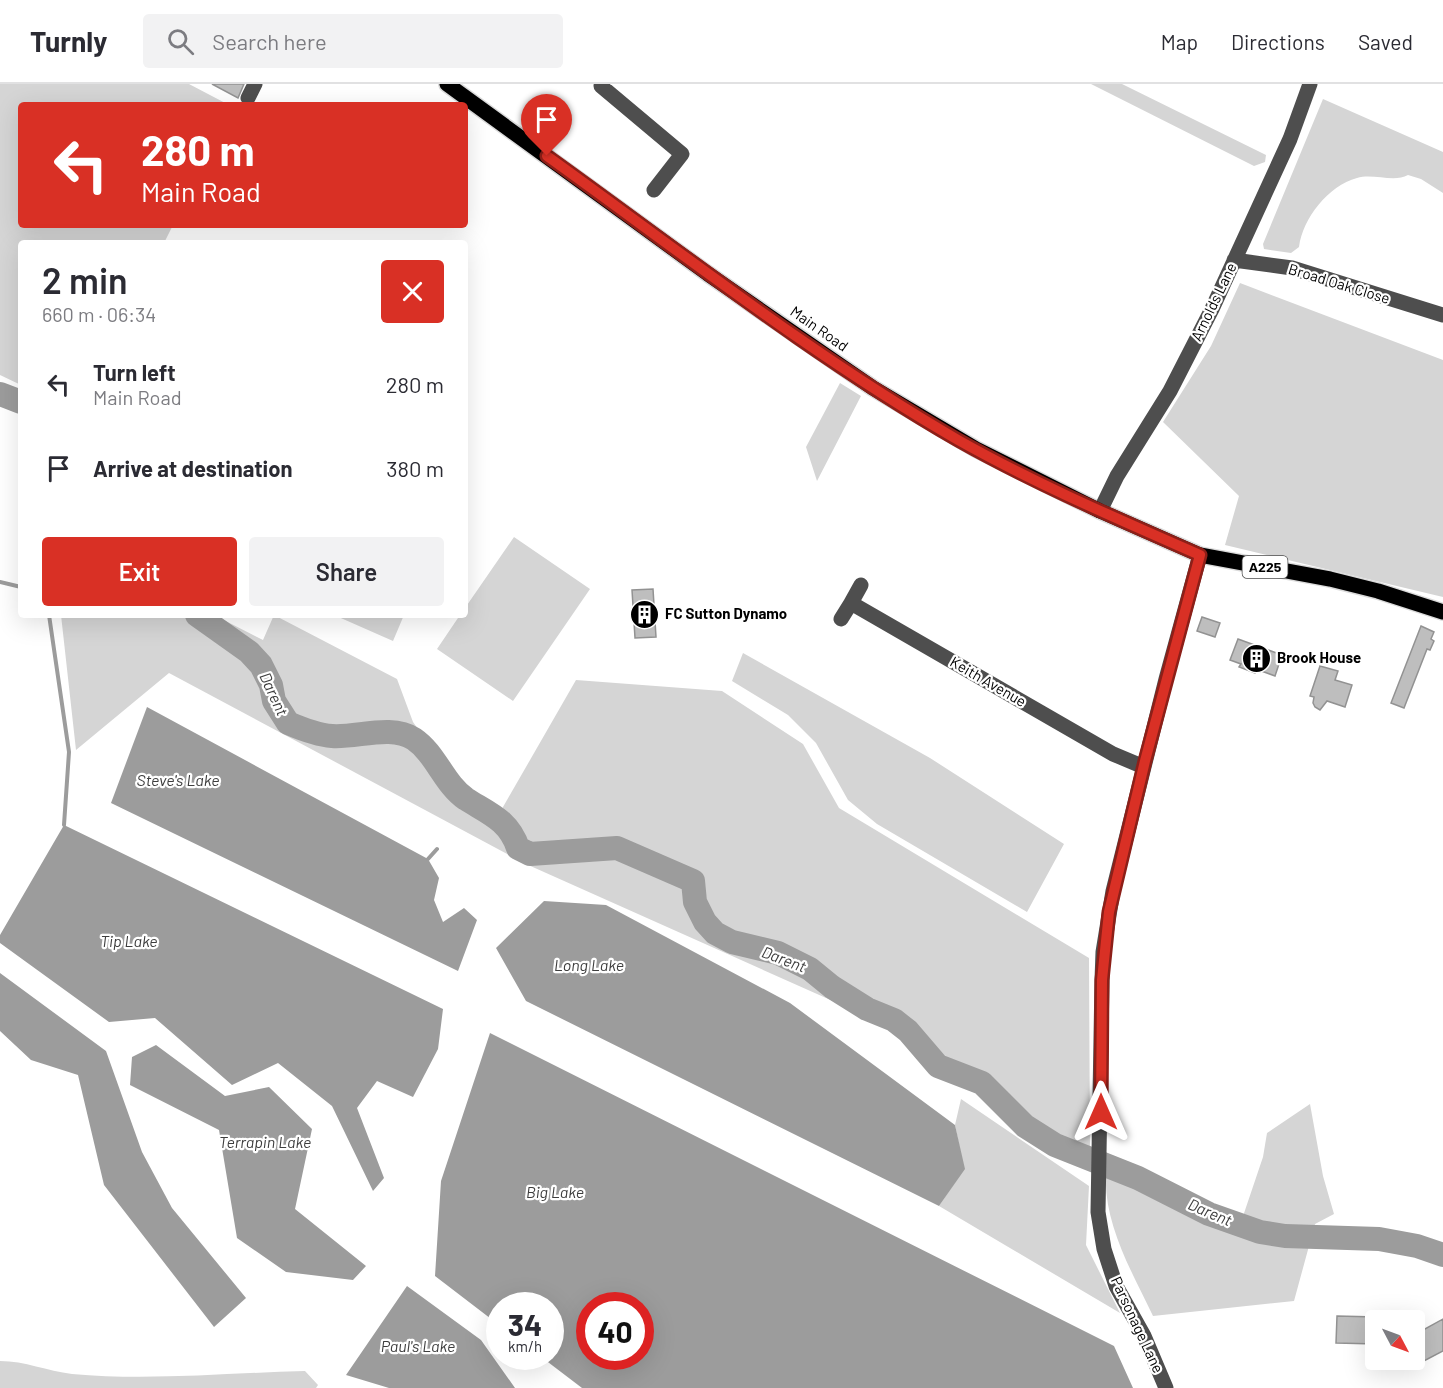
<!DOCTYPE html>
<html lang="en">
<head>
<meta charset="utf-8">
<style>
	body { margin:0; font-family:Barlow,sans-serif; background:#f2f2f3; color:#2b2b33; height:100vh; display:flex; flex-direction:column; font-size:22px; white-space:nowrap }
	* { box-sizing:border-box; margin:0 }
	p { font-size:20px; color:#7c7c81 }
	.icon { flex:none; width:33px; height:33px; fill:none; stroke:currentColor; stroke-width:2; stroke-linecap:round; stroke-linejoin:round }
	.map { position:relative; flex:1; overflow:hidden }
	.drawer { position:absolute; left:18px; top:156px; width:450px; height:378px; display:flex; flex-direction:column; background:#fff; border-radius:6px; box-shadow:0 6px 24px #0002 }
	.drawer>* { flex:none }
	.top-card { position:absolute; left:18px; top:18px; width:450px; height:126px; border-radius:6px; box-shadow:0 6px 24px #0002; background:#d93025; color:#fff; overflow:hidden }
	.needle { width:39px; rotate:131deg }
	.controls { position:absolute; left:1365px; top:1226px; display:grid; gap:12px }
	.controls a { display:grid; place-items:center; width:60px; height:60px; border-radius:6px; background:#fff; box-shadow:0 6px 24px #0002; font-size:30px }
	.speed { position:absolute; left:486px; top:1208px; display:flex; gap:12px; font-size:30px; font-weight:700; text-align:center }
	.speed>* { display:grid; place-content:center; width:78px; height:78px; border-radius:50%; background:#fff; box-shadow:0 6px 24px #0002; line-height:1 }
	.speed small { font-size:15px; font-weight:400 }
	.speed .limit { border:9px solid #d22; background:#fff; color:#111 }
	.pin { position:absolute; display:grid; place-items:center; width:51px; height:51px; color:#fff; margin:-62px -26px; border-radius:50% 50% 50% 0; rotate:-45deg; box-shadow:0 0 6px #0007 }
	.pin .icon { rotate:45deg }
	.me { position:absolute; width:66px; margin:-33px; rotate:0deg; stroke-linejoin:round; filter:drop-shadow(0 0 4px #0008) }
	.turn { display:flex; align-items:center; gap:21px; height:126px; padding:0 24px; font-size:27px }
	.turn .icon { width:78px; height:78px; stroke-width:2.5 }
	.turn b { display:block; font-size:42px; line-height:51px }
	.round { display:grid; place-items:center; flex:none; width:63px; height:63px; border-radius:6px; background:#f2f2f3 }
	.overview { display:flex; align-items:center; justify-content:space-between; height:102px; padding:0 24px }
	h1 { font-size:36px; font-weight:600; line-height:45px }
	.button { display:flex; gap:12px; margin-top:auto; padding:12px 24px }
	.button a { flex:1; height:69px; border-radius:6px; background:#d93025; color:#fff; font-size:24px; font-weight:600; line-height:69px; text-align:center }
	.button a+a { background:#f2f2f3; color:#2b2b33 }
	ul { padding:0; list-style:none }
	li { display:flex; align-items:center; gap:18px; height:84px; padding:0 24px }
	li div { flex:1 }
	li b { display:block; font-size:22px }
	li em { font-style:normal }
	header { display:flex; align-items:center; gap:36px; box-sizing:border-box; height:84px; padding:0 30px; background:#fff; border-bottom:2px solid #e1e1e2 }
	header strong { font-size:28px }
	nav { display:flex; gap:33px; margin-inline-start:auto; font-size:21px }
	.search { width:420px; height:54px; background:#f2f2f3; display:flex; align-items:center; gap:15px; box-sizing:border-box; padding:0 21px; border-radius:6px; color:#7c7c81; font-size:22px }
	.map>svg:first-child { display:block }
	.green { fill:#d5d5d5 }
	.water { fill:#9c9c9c; fill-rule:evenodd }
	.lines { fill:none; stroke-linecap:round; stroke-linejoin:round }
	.stream { stroke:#9c9c9c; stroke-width:4 }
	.river { stroke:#9c9c9c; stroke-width:24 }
	.building { fill:#bebebe; stroke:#929292; stroke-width:1.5 }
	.major-casing { stroke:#dbdbdb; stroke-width:18 }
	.minor { stroke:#4e4e4e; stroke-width:15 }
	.major { stroke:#000; stroke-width:15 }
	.route-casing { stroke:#8d1f18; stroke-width:15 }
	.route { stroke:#d93025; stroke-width:10 }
	.labels { text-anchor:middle; stroke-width:4.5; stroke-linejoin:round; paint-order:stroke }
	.shield { fill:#fff; stroke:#4c4c4c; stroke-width:1.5 }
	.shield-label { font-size:14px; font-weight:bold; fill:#000 }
	.street-label { font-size:15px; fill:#000; stroke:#fff }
	.poi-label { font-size:15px; font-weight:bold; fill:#000; stroke:#fff; text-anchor:start }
	.water-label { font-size:16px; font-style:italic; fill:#3d3d3d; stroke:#fff }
</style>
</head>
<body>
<header>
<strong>Turnly</strong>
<div class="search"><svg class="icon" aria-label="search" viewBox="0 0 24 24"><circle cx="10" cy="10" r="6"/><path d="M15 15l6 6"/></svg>Search here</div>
<nav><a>Map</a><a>Directions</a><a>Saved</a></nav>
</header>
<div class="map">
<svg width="1443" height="1304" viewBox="0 0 1443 1304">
	<rect width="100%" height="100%" fill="#fff"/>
	<!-- green -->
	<path class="green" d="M0,0H189L229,21H21V141H173L164,159H21V301L0,291Z
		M1091,0H1122L1266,71L1265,78L1254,82Z
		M1323,15L1443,68V109L1421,95L1408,91C1394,99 1373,89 1357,94C1328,102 1303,134 1299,163L1291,169L1264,165L1263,160Z
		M1240,199L1443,276V513L1225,461L1239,412L1163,338L1211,262Z
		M840,299L861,312L817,397L806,363Z
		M514,453L590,505L513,617L437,565L460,531H465V524Z
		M61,531H214L263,556L274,531L397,595L413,638L459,702L499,730L576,596L722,607L803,660L839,724L1089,874L1090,1070L1035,1044L983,995L941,978L898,934L828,895L844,922L526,780L169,589L76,666Z
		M334,531H404L393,557Z
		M743,569L930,674L1064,760L1027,828L877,740L848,716L816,659L788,631L732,597Z
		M961,1015L1089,1102L1086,1161L1120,1229L939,1122L964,1085L955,1041Z
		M1310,1020L1323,1092L1334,1130L1315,1140L1294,1217L1153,1232C1132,1188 1103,1139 1106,1089L1238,1147L1263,1073L1267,1049Z
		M0,1277C25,1277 47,1287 72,1290C148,1297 228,1289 305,1287L318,1301L316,1304H0Z"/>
	<!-- water -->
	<path class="water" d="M147,623L428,775L439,794L434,816L443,838L464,824L477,836L458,887L111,719Z
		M64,741L443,925L438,965L413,1013L377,997L357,1024L384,1094L373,1107L332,1022L278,979L232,1001L155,934L109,938L0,859V851Z
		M544,817L606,821L790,919L955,1041L965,1085L939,1122L526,917L496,864Z
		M0,889L106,967L142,1068L172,1124L246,1214L214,1243L104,1101L78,991L31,976L0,947Z
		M490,949L1114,1262L1133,1304H582L540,1272H550V1221H500L499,1241L435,1192L441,1097ZM590,1221H640V1272H590Z
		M156,961L225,1012L269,1003L312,1045L295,1125L366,1182L353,1196L286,1188L237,1154L219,1046L130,1001L132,973Z
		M407,1202L481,1256L515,1304H389L346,1291Z"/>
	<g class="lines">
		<!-- stream -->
		<path class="stream" d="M0,498L21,503
			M49,531L69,668L64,741
			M428,775L437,765"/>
		<!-- river -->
		<path class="river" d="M0,310L21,318
			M197,531L249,568L261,581L271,601L274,617L288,639C302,645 317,651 332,652C357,654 391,640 414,655C436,670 444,700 466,715C488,729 509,736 518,764L530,770L617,764L693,797L695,818L705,838L715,849L732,858L778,869L810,885L832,903L867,925L894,936L908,947L938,982L982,999L1025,1042L1055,1061L1138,1094L1209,1130L1260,1148L1285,1152L1379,1155L1417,1162L1443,1171"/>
	</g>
	<!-- building -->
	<path class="building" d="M212,0H244L238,14Z
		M653,505L656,553L635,554L632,506Z
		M1202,533L1220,539L1215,553L1197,547Z
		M1421,542L1434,548L1431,555L1434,557L1430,566L1427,565L1404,624L1391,619Z
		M1238,555L1282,571L1275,592L1256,585L1255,589L1239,583L1241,580L1230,576Z
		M1320,582L1338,587L1335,596L1352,601L1345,623L1327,617L1320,626L1315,623L1313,619L1314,613L1310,612Z
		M1337,1232L1376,1233V1260L1336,1259Z
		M1443,1235V1267L1420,1279L1414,1270V1251Z"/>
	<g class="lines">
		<defs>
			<path id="major" d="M447,0L708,190L873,304L976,365L1100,427L1200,471L1330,495L1378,507L1443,528"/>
		</defs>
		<!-- major casing -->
		<use href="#major" class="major-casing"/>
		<!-- minor -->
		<path class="minor" d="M603,0L601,2L682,70L654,106
			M248,14L255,0
			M1234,176L1292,184L1443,231
			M1100,427L1117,392L1170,307L1212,225L1290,55L1310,0
			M851,519L861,501
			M841,535L851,519L1113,670L1144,683
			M1166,1304L1144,1252L1116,1202L1104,1165L1098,1128L1102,896L1103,868L1113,807L1166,595L1200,471"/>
		<!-- major -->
		<use href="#major" class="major"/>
	</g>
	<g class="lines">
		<defs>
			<path id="route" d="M547,72C682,169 814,273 958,356C1036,400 1118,435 1200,471L1145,677L1109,828L1102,896L1101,1028"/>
		</defs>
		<!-- route casing -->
		<use href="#route" class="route-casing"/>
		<!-- route -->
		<use href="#route" class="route"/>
	</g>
	<!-- icons -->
	<defs>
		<symbol id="building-disc" viewBox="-11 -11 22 22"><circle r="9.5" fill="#000" stroke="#fff"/><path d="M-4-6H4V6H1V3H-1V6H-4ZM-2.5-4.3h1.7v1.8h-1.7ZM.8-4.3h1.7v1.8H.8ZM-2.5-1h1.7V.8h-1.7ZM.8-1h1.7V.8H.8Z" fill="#fff"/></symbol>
	</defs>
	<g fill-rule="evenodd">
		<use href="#building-disc" x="628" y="514" width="33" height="33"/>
		<use href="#building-disc" x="1240" y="558" width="33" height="33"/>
	</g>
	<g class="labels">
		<!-- shield labels -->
		<rect class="shield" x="1242.5" y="472" width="45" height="22" rx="4.5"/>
		<g class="shield-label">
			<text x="1265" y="488">A225</text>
		</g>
		<!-- street labels -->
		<g class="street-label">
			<text transform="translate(1339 200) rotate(17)" y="5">Broad Oak Close</text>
			<text transform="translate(1214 218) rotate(-64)" y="5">Arnolds Lane</text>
			<text transform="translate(819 245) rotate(35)" y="5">Main Road</text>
			<text transform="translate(988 598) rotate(30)" y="5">Keith Avenue</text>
			<text transform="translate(1137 1241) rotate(65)" y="5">Parsonage Lane</text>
		</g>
		<!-- poi labels -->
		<g class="poi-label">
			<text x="665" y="535">FC Sutton Dynamo</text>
			<text x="1277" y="579">Brook House</text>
		</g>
		<!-- water labels -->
		<g class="water-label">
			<text transform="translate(274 610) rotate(65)" y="6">Darent</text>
			<text x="178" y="702">Steve's Lake</text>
			<text x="129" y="863">Tip Lake</text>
			<text transform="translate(784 875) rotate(21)" y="6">Darent</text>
			<text x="589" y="887">Long Lake</text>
			<text x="265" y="1064">Terrapin Lake</text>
			<text x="555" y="1114">Big Lake</text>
			<text transform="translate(1210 1128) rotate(23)" y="6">Darent</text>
			<text x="418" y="1268">Paul's Lake</text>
		</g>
	</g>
</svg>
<div class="controls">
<a><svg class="needle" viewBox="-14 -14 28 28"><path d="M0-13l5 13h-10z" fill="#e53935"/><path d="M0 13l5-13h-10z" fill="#7c7c81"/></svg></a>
</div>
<div class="speed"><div>34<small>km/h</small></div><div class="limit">40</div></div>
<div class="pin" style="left:547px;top:72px;background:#d93025"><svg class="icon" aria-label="arrive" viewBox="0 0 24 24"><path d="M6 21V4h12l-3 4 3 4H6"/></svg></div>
<svg class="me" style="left:1101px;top:1028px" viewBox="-20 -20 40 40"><path d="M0-17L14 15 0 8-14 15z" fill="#d93025" stroke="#fff" stroke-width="4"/></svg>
<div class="top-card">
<div class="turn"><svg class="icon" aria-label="left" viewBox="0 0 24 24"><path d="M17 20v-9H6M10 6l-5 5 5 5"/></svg><div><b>280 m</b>Main Road</div></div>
</div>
<section class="drawer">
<div class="overview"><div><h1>2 min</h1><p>660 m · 06:34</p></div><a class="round" style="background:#d93025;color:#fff"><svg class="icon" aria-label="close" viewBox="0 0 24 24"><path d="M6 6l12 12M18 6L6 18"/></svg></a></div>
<ul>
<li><svg class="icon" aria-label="left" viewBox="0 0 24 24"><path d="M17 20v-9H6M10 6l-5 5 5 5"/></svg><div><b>Turn left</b><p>Main Road</p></div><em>280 m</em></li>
<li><svg class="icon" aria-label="arrive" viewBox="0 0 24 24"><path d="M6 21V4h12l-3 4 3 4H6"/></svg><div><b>Arrive at destination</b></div><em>380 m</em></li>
</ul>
<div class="button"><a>Exit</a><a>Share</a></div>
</section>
</div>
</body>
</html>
